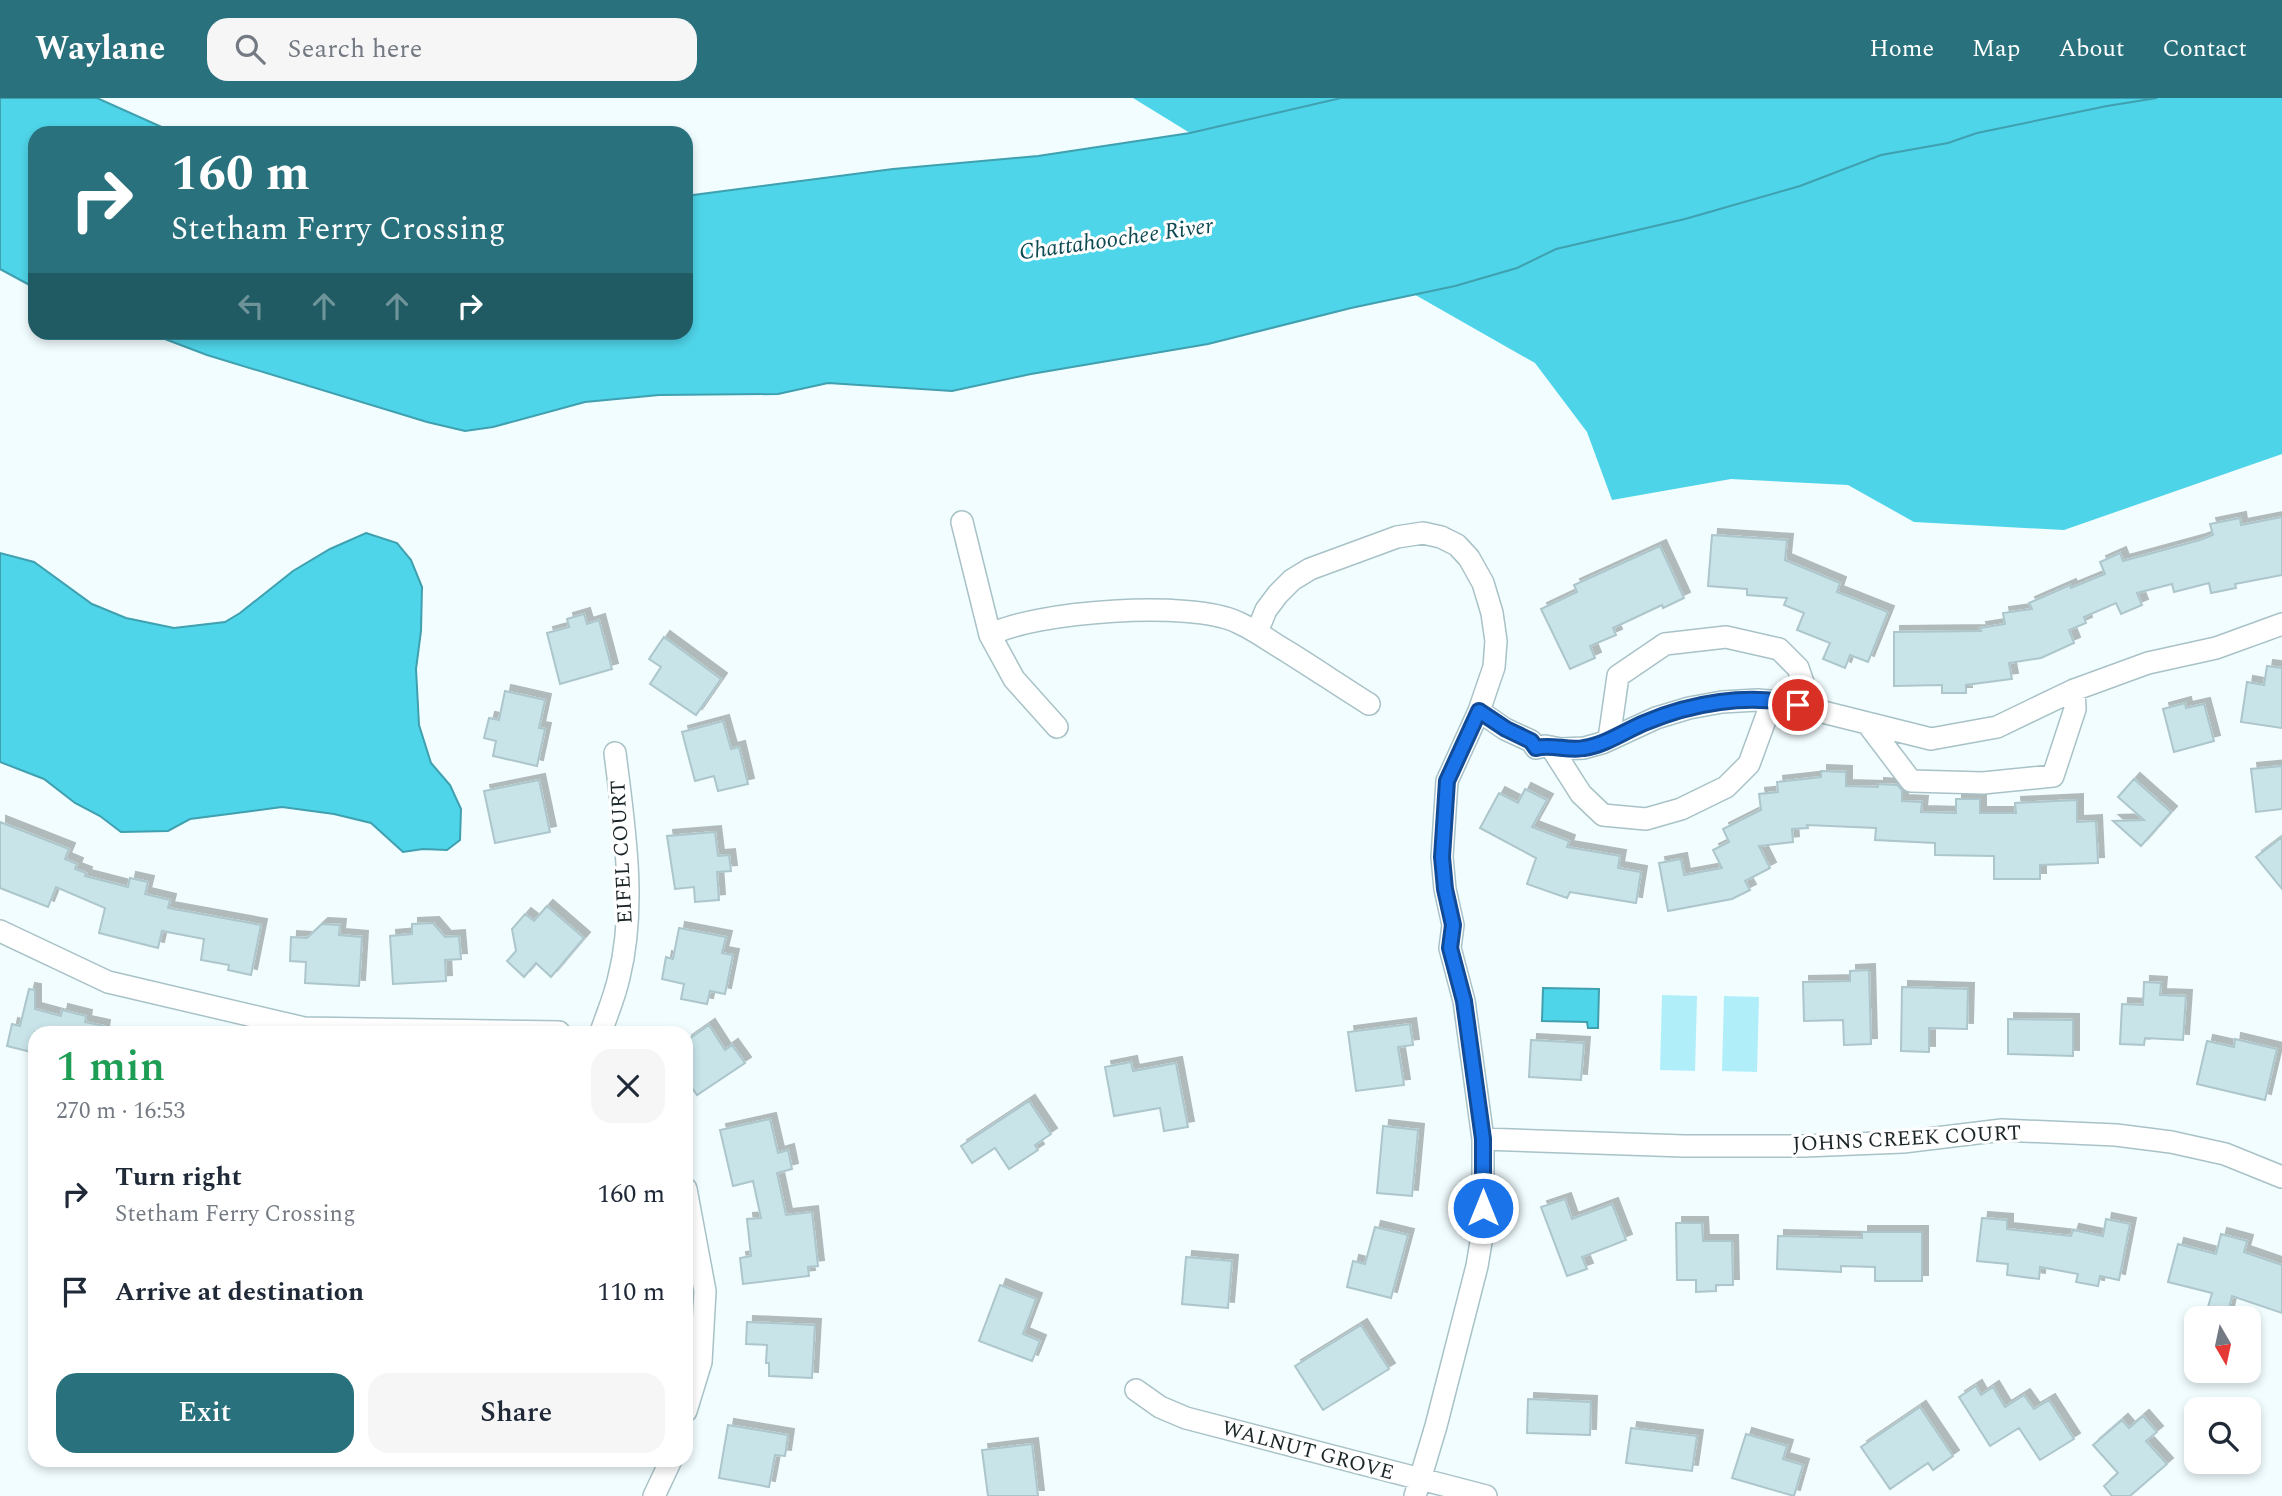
<!DOCTYPE html>
<html lang="en">
<head>
<meta charset="utf-8">
<style>
	body { margin:0; font-family:Spectral,serif; background:#f6f6f7; color:#1f2937; height:100vh; display:flex; flex-direction:column; font-size:26px; white-space:nowrap }
	* { box-sizing:border-box; margin:0 }
	p { font-size:23px; color:#747a83 }
	.icon { flex:none; width:38px; height:38px; fill:none; stroke:currentColor; stroke-width:2; stroke-linecap:round; stroke-linejoin:round }
	.map { position:relative; flex:1; overflow:hidden }
	.sheet { position:absolute; left:28px; top:928px; width:665px; height:441px; display:flex; flex-direction:column; background:#fff; border-radius:21px; box-shadow:0 4px 10px #0003 }
	.sheet>* { flex:none }
	.guide { position:absolute; left:28px; top:28px; width:665px; height:214px; border-radius:21px; box-shadow:0 4px 10px #0003; background:#29717c; color:#fff; overflow:hidden }
	.needle { width:46px; rotate:171deg }
	.fabs { position:absolute; left:2184px; top:1208px; display:grid; gap:14px }
	.fabs a { display:grid; place-items:center; width:77px; height:77px; border-radius:14px; background:#fff; box-shadow:0 4px 10px #0003; font-size:35px }
	.pin { position:absolute; display:grid; place-items:center; width:60px; height:60px; color:#fff; margin:-30px; border:4px solid #fff; border-radius:50%; box-shadow:0 2px 7px #0007 }
	.me { position:absolute; width:77px; margin:-38px; rotate:0deg; stroke-linejoin:round; filter:drop-shadow(0 0 5px #0008) }
	.turn { display:flex; align-items:center; gap:24px; height:147px; padding:0 28px; font-size:32px }
	.turn .icon { width:91px; height:91px; stroke-width:2.5 }
	.turn b { display:block; font-size:49px; line-height:60px }
	.lanes { display:flex; align-items:center; height:66px; padding:0 28px; background:#0003; justify-content:center; gap:35px; direction:ltr }
	.lanes .off { opacity:.35 }
	.round { display:grid; place-items:center; flex:none; width:74px; height:74px; border-radius:21px; background:#f6f6f7 }
	.headline { display:flex; align-items:center; justify-content:space-between; height:119px; padding:0 28px }
	h1 { font-size:42px; font-weight:600; line-height:52px; color:#1e9e55 }
	.cta { display:flex; gap:14px; margin-top:auto; padding:14px 28px }
	.cta a { flex:1; height:80px; border-radius:21px; background:#29717c; color:#fff; font-size:28px; font-weight:600; line-height:80px; text-align:center }
	.cta a+a { background:#f6f6f7; color:#1f2937 }
	ul { padding:0; list-style:none }
	li { display:flex; align-items:center; gap:21px; height:98px; padding:0 28px }
	li div { flex:1 }
	li b { display:block; font-size:26px }
	li em { font-style:normal }
	header { display:flex; align-items:center; gap:42px; box-sizing:border-box; height:98px; padding:0 35px; background:#29717c; color:#fff }
	header strong { font-size:33px }
	nav { display:flex; gap:38px; margin-inline-start:auto; font-size:24px }
	.search { width:490px; height:63px; background:#f6f6f7; display:flex; align-items:center; gap:18px; box-sizing:border-box; padding:0 24px; border-radius:21px; color:#747a83; font-size:26px }
	.map>svg:first-child { display:block }
	.green { fill:#b0effa }
	.forest { fill:#4dd4e8 }
	.water { fill:#4fd5e9; stroke:#3fa0af; stroke-width:2 }
	.building { fill:#c9e4e9; stroke:#acc6cb; stroke-width:2; filter:url(#shadow) }
	.lines { fill:none; stroke-linecap:round; stroke-linejoin:round }
	.minor-casing { stroke:#a8c2c7; stroke-width:24 }
	.minor { stroke:#fff; stroke-width:21 }
	.route-casing { stroke:#114b97; stroke-width:18 }
	.route { stroke:#1a73e8; stroke-width:12 }
	.labels { text-anchor:middle; stroke-width:6; stroke-linejoin:round; paint-order:stroke }
	.street-label { font-size:21px; fill:#1b2527; stroke:#fff }
	.water-label { font-size:23px; font-style:italic; fill:#0d4952; stroke:#fff }
</style>
</head>
<body>
<header>
<strong>Waylane</strong>
<div class="search"><svg class="icon" aria-label="search" viewBox="0 0 24 24"><circle cx="10" cy="10" r="6"/><path d="M15 15l6 6"/></svg>Search here</div>
<nav><a>Home</a><a>Map</a><a>About</a><a>Contact</a></nav>
</header>
<div class="map">
<svg width="2282" height="1398" viewBox="0 0 2282 1398">
	<defs>
		<filter id="shadow"><feDropShadow dx="6" dy="-6" stdDeviation="0" flood-color="#0004"/></filter>
	</defs>
	<rect width="100%" height="100%" fill="#f2fdff"/>
	<!-- green -->
	<path class="green" d="M1662,897L1697,898L1695,973L1660,972Z
		M1724,898L1759,899L1757,974L1722,973Z"/>
	<!-- forest -->
	<path class="forest" d="M1133,0H1340L1190,35Z
		M1960,0H2282V356L2064,432L1914,424L1848,387L1731,381L1612,402L1587,334L1535,265L1347,158Z"/>
	<!-- water -->
	<path class="water" d="M0,0H97L175,35H35V190L0,171Z
		M1341,0H2157L2107,8L1977,35L1948,45L1881,57L1800,88L1685,121L1556,151L1517,170L1455,188L1351,210L1208,246L1031,276L952,293L828,285L778,296L659,297L585,304L493,329L465,333L427,324L207,257L149,235L686,234V98L893,71L1038,58L1190,35Z
		M366,435L397,445L411,462L422,489L421,533L416,571L419,627L431,665L450,687L461,711L460,742L447,752L423,751L403,754L371,725L334,716L282,709L190,721L168,733L121,734L100,718L75,705L44,681L0,664V455L34,464L92,506L126,520L174,530L225,524L240,515L293,473L330,451Z
		M1543,890L1599,891L1598,930H1588L1587,924L1542,923Z"/>
	<!-- building -->
	<path class="building" d="M2282,419V477L2235,486L2236,490L2211,495L2209,485L2174,494L2172,486L2137,495L2142,507L2121,516L2116,505L2084,519L2086,525L2069,532L2074,545L2041,560L2009,565L2012,581L1966,587V595H1942V587L1894,588V534L1981,533L1980,530L2005,526L2003,515L2032,511L2029,505L2070,487L2071,490L2105,476L2100,464L2120,455L2123,463L2200,442L2213,437L2210,426L2240,420L2241,427Z
		M1712,437L1787,442L1785,462L1840,485L1837,494L1888,514L1868,564L1850,557L1845,570L1823,561L1830,545L1797,532L1804,515L1784,507L1787,500L1747,497V491L1708,488Z
		M1660,448L1684,500L1663,510L1662,507L1613,530L1616,537L1590,548L1595,560L1570,571L1541,511L1577,494L1574,487Z
		M584,516L587,526L599,522L612,571L560,586L547,535L569,529L567,521Z
		M664,539L721,581L696,617L650,586L661,569L649,561Z
		M2267,568L2282,570V630L2241,624L2247,584L2264,587Z
		M505,593L545,602L539,630L545,631L537,668L493,658L496,643L484,640L489,620L499,622Z
		M2185,605L2186,610L2204,606L2214,643L2174,654L2163,611Z
		M723,623L731,651L739,649L748,686L718,693L714,678L695,683L682,634Z
		M2282,668V711L2256,714L2251,671Z
		M1821,673L1846,674V688L1878,689V686L1897,687L1902,692V703L1922,704L1921,714L1956,715V701H1980V715H2016L2015,705L2077,702V724L2096,723L2098,765L2040,767V781H1994V758L1935,757V745L1875,742L1876,730L1807,727L1808,730L1792,731L1793,744L1759,748L1770,770L1745,783L1750,792L1732,801L1668,813L1659,765L1681,761L1684,777L1722,770L1713,752L1729,744L1723,731L1761,712L1759,696L1778,694L1777,684L1821,679Z
		M2134,681L2171,714L2141,748L2113,723L2144,722L2118,699Z
		M539,682L550,734L495,745L484,693Z
		M1525,691L1547,702L1532,729L1569,743L1567,749L1620,758L1618,770L1641,774L1636,805L1570,794L1567,800L1527,786L1536,760L1480,730L1499,695L1518,705Z
		M0,724L69,751L65,761L77,766L75,771L86,775L85,778L128,789L130,780L148,784L145,796L170,802L168,810L261,827L251,877L228,872L229,867L201,862L204,841L162,833L158,850L99,835L105,810L56,789L48,809L0,790Z
		M715,734L718,758L729,757L731,773L717,774L719,802L695,804L694,789L675,791L667,738Z
		M2282,739V791L2256,759Z
		M547,808L584,840L551,879L536,865L524,879L507,863L516,853L512,831L525,816L534,823Z
		M433,825L445,839L459,838L461,861L445,862L446,883L393,886L390,838L412,836V826Z
		M322,826L340,827L339,837L362,839L359,888L305,885L306,864L290,863L291,839L307,840Z
		M679,830L726,839L722,855L733,857L725,896L710,893L707,906L681,901L684,886L662,881L666,859L673,861Z
		M1869,872L1871,946L1844,947L1843,922L1804,923L1803,884L1850,883V873Z
		M2144,884L2161,885L2160,897L2186,898L2183,942L2145,940L2144,947L2120,946L2122,906L2143,907Z
		M1902,889L1968,891L1967,931L1929,930V954L1901,953Z
		M29,891L35,892V911L61,918L62,912L86,918L85,924L104,928L103,934H35V955L7,948L12,926L20,928Z
		M2008,921L2073,922V958L2008,956Z
		M1410,926L1413,947L1398,949L1404,987L1356,993L1348,934Z
		M709,927L725,952L732,947L745,965L697,997L686,981V943Z
		M2235,941L2277,951L2265,1002L2197,986L2207,943L2234,949Z
		M1531,942L1584,945L1581,982L1529,979Z
		M1131,964L1133,973L1176,965L1188,1029L1164,1033L1160,1010L1114,1018L1105,969Z
		M1029,1003L1051,1036L1035,1047L1038,1052L1009,1071L995,1050L972,1065L961,1048Z
		M770,1021L778,1055L788,1052L792,1071L777,1075L786,1117L812,1114L818,1168L808,1169L809,1178L743,1186L740,1160L751,1158L747,1121L761,1120L753,1083L733,1088L720,1032Z
		M1383,1028L1418,1032L1412,1098L1377,1095Z
		M1565,1101L1572,1121L1612,1106L1626,1142L1582,1159L1587,1171L1567,1178L1541,1109Z
		M1982,1120L2007,1122V1131L2071,1138L2073,1132L2103,1138L2106,1121L2130,1126L2119,1182L2100,1178L2098,1188L2076,1184L2078,1176L2040,1169L2039,1181L2007,1177L2008,1166L1977,1163Z
		M1676,1125H1702L1703,1143H1732L1733,1187H1716V1193L1696,1194V1182H1677Z
		M1375,1129L1408,1137L1391,1200L1347,1189L1353,1163L1365,1166Z
		M1862,1134H1922V1183H1875V1169L1841,1168V1174L1777,1171L1778,1138L1862,1140Z
		M2221,1136L2247,1143L2244,1154L2282,1167V1215L2232,1198L2228,1214L2208,1209L2212,1195L2168,1184L2178,1146L2216,1156Z
		M1186,1159L1232,1163L1228,1210L1182,1206Z
		M1000,1187L1036,1201L1023,1236L1040,1243L1032,1263L979,1243Z
		M747,1224L815,1227L812,1280L769,1278V1265H766L767,1247L746,1246Z
		M1361,1227L1389,1271L1323,1312L1295,1268Z
		M1976,1288L1981,1297L1993,1289L2005,1309L2024,1297L2034,1311L2049,1302L2074,1341L2040,1362L2019,1330L1990,1348L1959,1299Z
		M1528,1301L1591,1304L1590,1337L1527,1335Z
		M1920,1309L1953,1358L1933,1372L1928,1365L1890,1391L1861,1349Z
		M2143,1318L2157,1334L2146,1343L2167,1366L2130,1398H2112L2104,1388L2118,1375L2093,1347L2122,1322L2129,1330Z
		M728,1327L788,1337L785,1358L775,1357L769,1389L719,1380Z
		M1631,1330L1697,1338L1692,1373L1626,1365Z
		M1746,1336L1787,1348L1783,1361L1803,1367L1794,1398L1732,1380Z
		M1032,1346L1038,1398H988L982,1352Z"/>
	<g class="lines">
		<defs>
			<path id="minor" d="M962,424L990,537L1014,581L1057,629
				M1257,534L1266,512L1278,496L1292,482L1310,471L1397,439L1423,435L1441,439L1457,447L1469,460L1483,485L1492,515L1496,543L1494,569L1479,613L1447,683L1442,759L1445,791L1453,827L1450,850L1464,903L1483,1041V1132L1477,1168L1436,1328L1415,1398
				M990,537C1035,513 1191,502 1237,524C1255,532 1271,544 1288,554C1315,571 1342,589 1369,606
				M1479,613L1505,631L1531,643L1536,650L1545,648L1561,651L1584,650L1602,645L1656,620L1689,610L1722,604L1757,602L1783,604L1931,641L1997,629L2074,592L2148,565L2216,550L2282,526
				M1867,625L1911,683L1983,685L2053,678L2075,611L2074,592
				M1609,641L1618,578L1665,546L1726,539L1779,551L1798,570L1812,611
				M1551,649L1581,696L1603,717L1646,721L1681,711L1726,689L1749,666L1772,603
				M0,833L108,884L304,930L559,934
				M601,934C607,916 615,898 619,879C637,807 624,727 615,655
				M1483,1041L1684,1048H1804L1903,1044L2002,1032L2116,1037L2171,1044L2225,1056L2282,1079
				M686,1091L705,1193L701,1264L686,1313
				M1136,1292L1160,1309L1186,1320L1486,1398
				M654,1398L671,1362"/>
		</defs>
		<!-- minor casing -->
		<use href="#minor" class="minor-casing"/>
		<!-- minor -->
		<use href="#minor" class="minor"/>
	</g>
	<g class="lines">
		<defs>
			<path id="route" d="M1483,1110V1041L1464,903L1450,850L1453,827L1445,791L1442,759L1447,683L1479,613L1506,631L1531,643L1536,650C1551,646 1568,653 1584,650C1605,647 1625,633 1644,625C1691,605 1748,595 1798,607"/>
		</defs>
		<!-- route casing -->
		<use href="#route" class="route-casing"/>
		<!-- route -->
		<use href="#route" class="route"/>
	</g>
	<g class="labels">
		<!-- street labels -->
		<g class="street-label">
			<text transform="translate(621 754) rotate(-93)" y="7">EIFEL COURT</text>
			<text transform="translate(1907 1040) rotate(-3)" y="7">JOHNS CREEK COURT</text>
			<text transform="translate(1308 1352) rotate(15)" y="7">WALNUT GROVE</text>
		</g>
		<!-- water labels -->
		<g class="water-label">
			<text transform="translate(1116 140) rotate(-8)" y="8">Chattahoochee River</text>
		</g>
	</g>
</svg>
<div class="fabs">
<a><svg class="needle" viewBox="-14 -14 28 28"><path d="M0-13l5 13h-10z" fill="#e53935"/><path d="M0 13l5-13h-10z" fill="#747a83"/></svg></a>
<a><svg class="icon" aria-label="search" viewBox="0 0 24 24"><circle cx="10" cy="10" r="6"/><path d="M15 15l6 6"/></svg></a>
</div>
<div class="pin" style="left:1798px;top:607px;background:#d93025"><svg class="icon" aria-label="arrive" viewBox="0 0 24 24"><path d="M6 21V4h12l-3 4 3 4H6"/></svg></div>
<svg class="me" style="left:1483px;top:1110px" viewBox="-20 -20 40 40"><circle r="17" fill="#1a73e8" stroke="#fff" stroke-width="3"/><path d="M0-11L8 9 0 5-8 9z" fill="#fff"/></svg>
<div class="guide">
<div class="turn"><svg class="icon" aria-label="right" viewBox="0 0 24 24"><path d="M7 20v-9h11M14 6l5 5-5 5"/></svg><div><b>160 m</b>Stetham Ferry Crossing</div></div>
<div class="lanes"><svg class="icon off" aria-label="left" viewBox="0 0 24 24"><path d="M17 20v-9H6M10 6l-5 5 5 5"/></svg><svg class="icon off" aria-label="ahead" viewBox="0 0 24 24"><path d="M12 20V5M6 11l6-6 6 6"/></svg><svg class="icon off" aria-label="ahead" viewBox="0 0 24 24"><path d="M12 20V5M6 11l6-6 6 6"/></svg><svg class="icon" aria-label="right" viewBox="0 0 24 24"><path d="M7 20v-9h11M14 6l5 5-5 5"/></svg></div>
</div>
<section class="sheet">
<div class="headline"><div><h1>1 min</h1><p>270 m · 16:53</p></div><a class="round"><svg class="icon" aria-label="close" viewBox="0 0 24 24"><path d="M6 6l12 12M18 6L6 18"/></svg></a></div>
<ul>
<li><svg class="icon" aria-label="right" viewBox="0 0 24 24"><path d="M7 20v-9h11M14 6l5 5-5 5"/></svg><div><b>Turn right</b><p>Stetham Ferry Crossing</p></div><em>160 m</em></li>
<li><svg class="icon" aria-label="arrive" viewBox="0 0 24 24"><path d="M6 21V4h12l-3 4 3 4H6"/></svg><div><b>Arrive at destination</b></div><em>110 m</em></li>
</ul>
<div class="cta"><a>Exit</a><a>Share</a></div>
</section>
</div>
</body>
</html>
